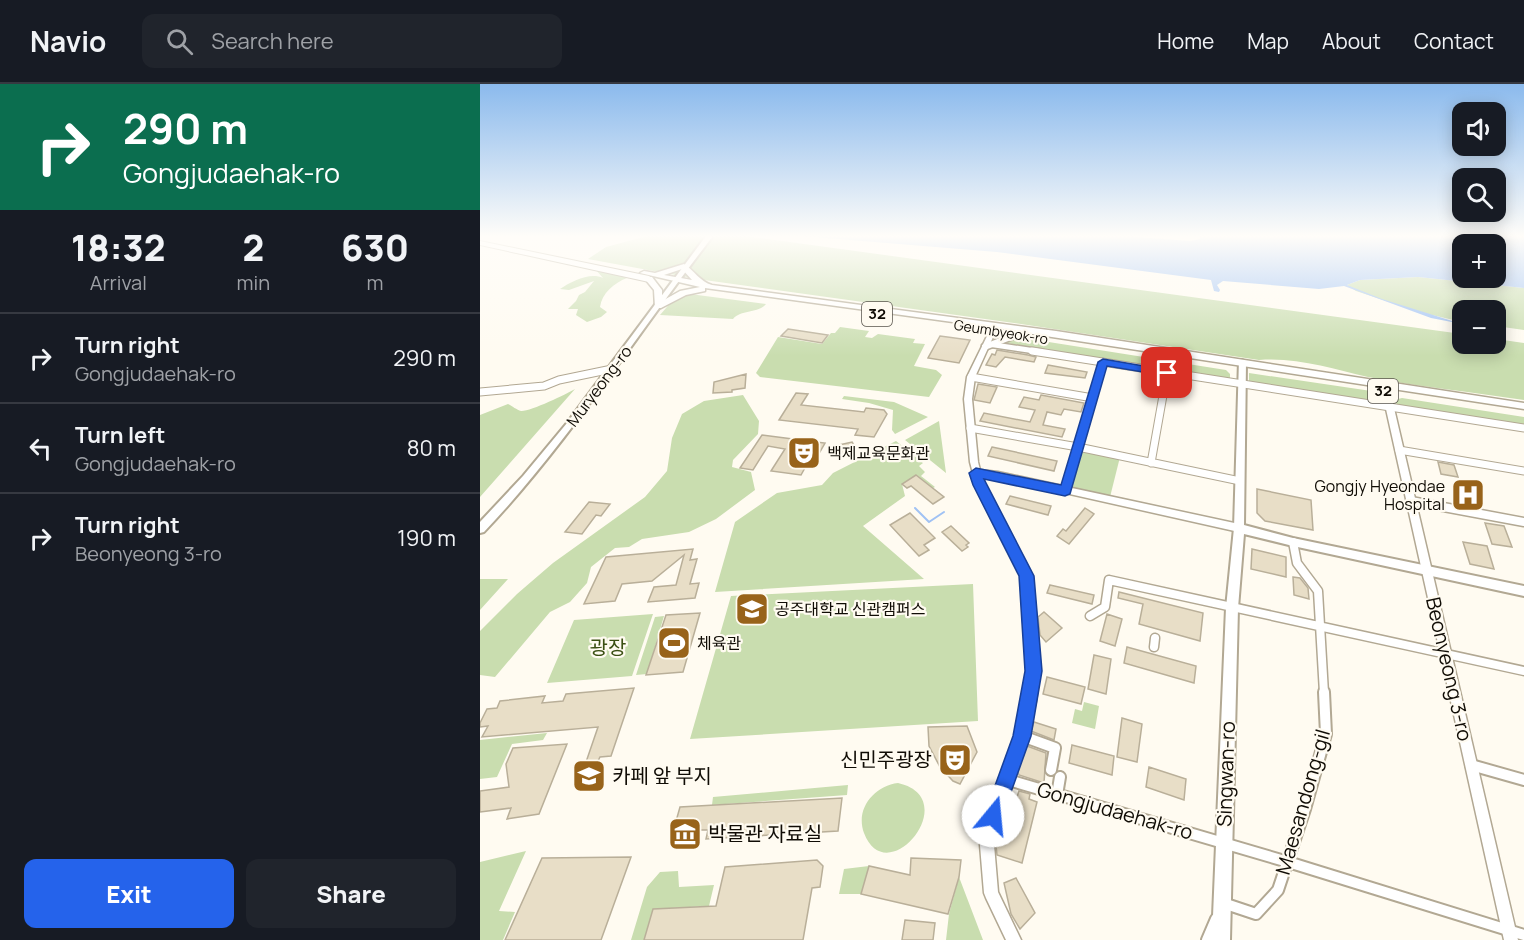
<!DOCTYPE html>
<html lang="en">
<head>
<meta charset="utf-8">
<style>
	body { margin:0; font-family:Manrope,"Noto Sans KR",sans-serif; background:#20242c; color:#f1f3f6; height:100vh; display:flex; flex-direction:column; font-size:22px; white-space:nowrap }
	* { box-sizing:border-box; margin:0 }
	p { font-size:20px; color:#9ea1a6 }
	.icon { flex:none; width:33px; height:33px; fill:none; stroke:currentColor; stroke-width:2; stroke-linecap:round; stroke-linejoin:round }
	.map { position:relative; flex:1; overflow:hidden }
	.sheet { display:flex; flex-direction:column; background:#171b24; width:480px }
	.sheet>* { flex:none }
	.guide { background:#0b6e4f; color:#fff; overflow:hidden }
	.controls { position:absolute; left:972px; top:18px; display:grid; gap:12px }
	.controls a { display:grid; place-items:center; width:54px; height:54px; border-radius:12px; background:#171b24; box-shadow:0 3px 15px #0003; font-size:30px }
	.pin { position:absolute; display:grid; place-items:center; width:51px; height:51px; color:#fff; margin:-26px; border-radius:12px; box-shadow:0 3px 9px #0006 }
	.me { position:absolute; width:66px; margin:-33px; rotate:17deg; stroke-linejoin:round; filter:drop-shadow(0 0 4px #0008) }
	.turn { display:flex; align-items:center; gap:21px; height:126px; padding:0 24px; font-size:27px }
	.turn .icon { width:78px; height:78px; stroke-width:2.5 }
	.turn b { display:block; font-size:42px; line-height:51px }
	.eta { display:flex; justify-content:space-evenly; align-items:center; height:102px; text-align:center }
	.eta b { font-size:36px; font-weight:800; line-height:42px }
	.action { display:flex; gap:12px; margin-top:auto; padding:12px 24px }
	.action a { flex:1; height:69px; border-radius:12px; background:#2563eb; color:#fff; font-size:24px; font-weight:800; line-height:69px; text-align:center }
	.action a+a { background:#20242c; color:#f1f3f6 }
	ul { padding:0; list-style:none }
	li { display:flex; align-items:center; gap:18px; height:90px; padding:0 24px; border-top:2px solid #363941 }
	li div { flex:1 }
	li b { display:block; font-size:22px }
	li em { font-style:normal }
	header { display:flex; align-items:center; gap:36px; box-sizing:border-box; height:84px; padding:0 30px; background:#171b24; border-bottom:2px solid #363941 }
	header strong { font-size:28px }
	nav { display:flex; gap:33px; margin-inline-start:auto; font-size:21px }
	.search { width:420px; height:54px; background:#20242c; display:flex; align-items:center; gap:15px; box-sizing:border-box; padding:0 21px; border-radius:12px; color:#9ea1a6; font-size:22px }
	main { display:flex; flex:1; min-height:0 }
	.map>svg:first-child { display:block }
	.green { fill:#c9ddaf }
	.water { fill:#a0c2f4; fill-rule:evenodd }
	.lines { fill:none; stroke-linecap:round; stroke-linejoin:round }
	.stream { stroke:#a0c2f4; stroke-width:2 }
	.building { fill:#e8dec7; stroke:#b9af99; stroke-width:1.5 }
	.minor-far3-casing { stroke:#b2a893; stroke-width:8 }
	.minor-far2-casing { stroke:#b2a893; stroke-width:9 }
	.minor-far1-casing { stroke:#b2a893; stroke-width:11 }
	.minor-casing { stroke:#b2a893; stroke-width:14 }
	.tertiary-casing { stroke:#b2a893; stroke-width:3 }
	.secondary-casing { stroke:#b2a893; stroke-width:4 }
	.primary-casing { stroke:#b2a893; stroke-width:3 }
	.trunk-casing { stroke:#b2a893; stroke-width:2 }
	.minor-far3 { stroke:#fff; stroke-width:5 }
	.minor-far2 { stroke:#fff; stroke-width:7 }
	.minor-far1 { stroke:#fff; stroke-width:8 }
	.minor { stroke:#fff; stroke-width:10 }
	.tertiary { fill:#fff; fill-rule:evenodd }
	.secondary { fill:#fff; fill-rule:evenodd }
	.primary { fill:#fff; fill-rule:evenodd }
	.trunk { fill:#fff; fill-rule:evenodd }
	.route { fill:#2563eb; stroke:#184099; stroke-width:1.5 }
	.labels { text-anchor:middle; stroke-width:4.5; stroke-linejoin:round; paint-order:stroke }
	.far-street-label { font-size:14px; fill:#100c05; stroke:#fffbf1 }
	.shield { fill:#fffbf1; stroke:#58544c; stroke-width:1.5 }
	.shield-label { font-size:15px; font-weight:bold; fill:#100c05 }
	.street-label { font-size:16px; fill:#100c05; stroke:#fffbf1 }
	.poi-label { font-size:16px; fill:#100c05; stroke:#fffbf1; text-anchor:start }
	.near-park-label { font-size:20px; fill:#3b5013; stroke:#fffbf1 }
	.near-street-label { font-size:20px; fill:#100c05; stroke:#fffbf1 }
	.near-poi-label { font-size:20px; fill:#100c05; stroke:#fffbf1; text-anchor:start }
</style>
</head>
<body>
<header>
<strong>Navio</strong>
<div class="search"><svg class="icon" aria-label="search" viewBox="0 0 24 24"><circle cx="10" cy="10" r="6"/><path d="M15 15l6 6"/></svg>Search here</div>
<nav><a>Home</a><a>Map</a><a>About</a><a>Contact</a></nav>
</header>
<main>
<section class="sheet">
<div class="guide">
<div class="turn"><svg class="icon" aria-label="right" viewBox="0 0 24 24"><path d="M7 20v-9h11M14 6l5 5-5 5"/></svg><div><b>290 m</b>Gongjudaehak-ro</div></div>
</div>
<div class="eta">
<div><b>18:32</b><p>Arrival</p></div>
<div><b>2</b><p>min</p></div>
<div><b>630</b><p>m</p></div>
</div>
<ul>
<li><svg class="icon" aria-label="right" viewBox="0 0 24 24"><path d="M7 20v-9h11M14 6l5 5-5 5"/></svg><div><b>Turn right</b><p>Gongjudaehak-ro</p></div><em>290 m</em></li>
<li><svg class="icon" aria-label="left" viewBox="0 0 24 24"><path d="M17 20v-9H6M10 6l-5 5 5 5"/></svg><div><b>Turn left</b><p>Gongjudaehak-ro</p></div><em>80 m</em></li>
<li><svg class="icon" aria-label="right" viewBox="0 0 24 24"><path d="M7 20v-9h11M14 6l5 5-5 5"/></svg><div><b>Turn right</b><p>Beonyeong 3-ro</p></div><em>190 m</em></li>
</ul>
<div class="action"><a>Exit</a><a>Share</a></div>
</section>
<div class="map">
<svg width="1044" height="856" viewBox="0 0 1044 856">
	<rect width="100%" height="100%" fill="#fffbf1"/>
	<!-- green -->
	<path class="green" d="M167,152H266L982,250V260H1016V255L1044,259V316C992,308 940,303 888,293C853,285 817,273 779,276L534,239L217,195L108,175L126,163Z
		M115,185L147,194C134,199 122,209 120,223L127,228L121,233L107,238L96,231L98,225H88L96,217L99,211L105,208L114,197L89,206L80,205C92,197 110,188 123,194Z
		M938,193L1044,204V246L1016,242V226H982V238L939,228L876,207L867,201L880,196Z
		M210,210L286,220C278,230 262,225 253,235L180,231L192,217Z
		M360,243L389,247L385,253L392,254L398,250L435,255L433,259L445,260L434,282L456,286L462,291L449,313L280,293L276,289L298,253L342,260L351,249H355Z
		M537,253L746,286L750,290V296L526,259Z
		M769,289L898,308L906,319L769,299Z
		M95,305L0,413V331L28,320C32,322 37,326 41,327C49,328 87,310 95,305Z
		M263,311L279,337L278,350L253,376L252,383L271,388L275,406L236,435L209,448L162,455L149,463L135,464L111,483L107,499L90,518L70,528L15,593L0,591V547L37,510L73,479L165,413L187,387L192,354L202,330L224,317Z
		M364,312L414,318L448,333L415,350L412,346L413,326L389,319L362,315Z
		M922,314L1044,333V342L918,322L914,316Z
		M459,337L466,389L425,356Z
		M416,357L443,379L439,382L445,388L441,392L455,403L453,404L436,391L422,400L425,412L383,442L444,495L235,508L255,438L297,409L342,401L353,389Z
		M602,365L640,373L630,413L590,404Z
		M0,495H28L0,526Z
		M493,500L498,637L210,655L251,512Z
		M173,530L152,592L67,599L94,536Z
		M184,532L167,590L156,591L175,533Z
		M604,618L619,622L615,645L592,639L595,625L602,627Z
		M67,649L63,656L32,660L17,693L0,695V656Z
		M418,699C485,714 407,809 384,749C375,725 394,702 418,699Z
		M368,701L367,711L232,721L233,713Z
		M46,767L19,827L35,828L23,856H0V778Z
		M389,782L381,810H359L364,785Z
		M198,787L199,803L234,801L229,822L173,825L164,856H151L167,803L180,788Z
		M479,793L503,856H466L469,830Z"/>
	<!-- water -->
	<path class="water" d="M321,152H645L710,157L720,155V152H1044V204L938,193L880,196L867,201L902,215L982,240L951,234L864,202L839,205L743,197L737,201L740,206L739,208L734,207L731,196L517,168ZM982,160H1016V194H982Z"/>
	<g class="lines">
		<!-- stream -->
		<path class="stream" d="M435,424L449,438L464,428"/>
	</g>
	<!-- building -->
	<path class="building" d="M308,245L348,251L342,259L301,252Z
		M460,252L490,256L479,279L448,274Z
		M517,266L548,271L556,273L554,278L525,273L516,283L506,281L512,270L515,271Z
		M568,281L607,288L605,294L565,289Z
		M266,290L265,304L252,306V308L233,309L234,298Z
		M498,300L517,303L510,319L494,316Z
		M316,309L328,310L321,321L384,328L386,324L404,326L407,330L394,353L375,351L378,345L299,336Z
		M561,311L604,319L601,328L584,325L581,331L567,328L563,341L585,345L582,353L500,337L504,329L550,338L555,326L539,323L544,313L559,316Z
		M282,351L336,358L345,359L337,373H331L321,391L291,387L305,365L288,362L273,386L260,384Z
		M372,358L376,364L371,370L361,372L356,370L354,365L359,361Z
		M512,363L577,377L574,387L508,372Z
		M958,378L974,381L978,393L961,390Z
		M436,391L464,413L453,420L431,402L427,404L422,400Z
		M777,405L831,416L833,446L785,437L777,429Z
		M530,412L571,422L568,431L526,420Z
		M109,418L130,420L121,432L116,431L102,450L85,448Z
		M605,424L614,430L589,460L577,452L583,445L586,447Z
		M430,429L455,454L444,461L449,466L439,472L410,441Z
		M1005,439L1024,442L1032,463L1012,460Z
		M471,442L489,459L486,461L488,463L482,467L462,448Z
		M983,458L1007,462L1014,485L990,480Z
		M213,465L210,476L217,475L210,500L219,499L215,514L168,518L174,503L196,501L204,471L172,497L142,500L135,517L104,520L126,473Z
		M772,465L806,473V493L771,485Z
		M813,493L820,494L828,504L829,515L814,511Z
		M570,501L614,511L612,520L567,509Z
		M639,508L723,529L720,557L659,540L663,520L638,514Z
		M564,528L582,544L566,558L560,551L558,533Z
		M220,529L203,588L166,591L186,531Z
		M627,530L642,535L635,562L620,557Z
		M647,563L716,582L714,599L644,579Z
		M614,571L631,575L626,610L608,605Z
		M567,593L605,603L601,620L563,610Z
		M154,604L131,672L120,673L117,679L105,681L118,643L2,653L8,642L0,643V639L7,625L17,624L20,617L65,612L62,619L83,617L86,610Z
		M642,634L662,640L657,678L637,673Z
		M554,638L576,645L574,656L551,647Z
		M487,642L497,668L480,700L473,697L460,683L449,662L448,643Z
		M87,660L59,730L27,735L31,724L0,728V707L29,703L26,680L33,664Z
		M592,661L634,672L632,691L589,679Z
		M547,662L566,669L564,699L539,691L537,686Z
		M669,683L706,695L704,716L666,703Z
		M539,707L550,710L549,715L557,718L542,779L517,771L516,761L529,710L537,713Z
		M362,714L358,747L226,755L228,746H211L205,754L191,755L200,723Z
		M151,773L121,856H25L62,774Z
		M431,774L481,776L479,793L468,830L381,810L389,782L430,791Z
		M337,776L343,782L340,803L332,804L323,856H164L173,825L236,822L245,783Z
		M536,794L555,829L540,845L531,830L524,799Z
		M425,836L455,839L453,856H422Z"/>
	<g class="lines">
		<defs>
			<path id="minor-far3" d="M508,260L562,268"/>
			<path id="minor-far2" d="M552,267L1044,344
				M491,293L613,314
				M0,308L64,302L79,296L132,285
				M490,344L598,363L760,397
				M919,366L1044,387
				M671,379L687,289
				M585,407L623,278"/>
			<path id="minor-far1" d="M931,417L1044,438
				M813,458L817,479L838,507L844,609
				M610,532L625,523L629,496L1044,587
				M674,563L675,554"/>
			<path id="minor" d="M542,652L575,664L571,686
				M991,681L1044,696
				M525,695L808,778L1044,851
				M577,711L580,693
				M743,819L776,830L798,806L825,725L846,650L844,608
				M727,856L736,835"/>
			<path id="tertiary" d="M515,240L518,242L495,293L492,315L498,378L500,386L518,388L759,440L762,441L764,444L762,447L759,448L518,394L502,393L504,401L552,492L555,520L560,587L556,617L548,652L531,695L514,761L518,808L541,856H526L506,814L504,809L500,761L519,695L536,652L544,617L548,587L542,492L496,401L490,378L484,315L487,293L512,242Z
				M903,305H906L910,307L1038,856H1024L902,307Z"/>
			<path id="secondary" d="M226,152H233C156,251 90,357 4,448L0,449V438L43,392L87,339Z
				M759,276H762L766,278L764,441L813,454L1044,502V512L813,462L764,450L758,524L750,856H732L746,524L754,444Z"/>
			<path id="primary" d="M204,180C214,186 220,198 232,201L576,247L1044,319V325L539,248L542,250L541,252L505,266L502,265V261L538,247L225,204V207L206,211L181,224H175L174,206L165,195L166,193H172L182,206V217L200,207L220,203L160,189L164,187L175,189ZM202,185L212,196L184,191Z"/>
			<path id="trunk" d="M0,157L169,192L173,195L169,198L0,161Z"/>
		</defs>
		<!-- minor-far3 casing -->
		<use href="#minor-far3" class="minor-far3-casing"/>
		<!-- minor-far2 casing -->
		<use href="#minor-far2" class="minor-far2-casing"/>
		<!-- minor-far1 casing -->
		<use href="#minor-far1" class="minor-far1-casing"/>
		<!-- minor casing -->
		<use href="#minor" class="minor-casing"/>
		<!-- tertiary casing -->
		<use href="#tertiary" class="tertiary-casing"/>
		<!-- secondary casing -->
		<use href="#secondary" class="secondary-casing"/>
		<!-- primary casing -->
		<use href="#primary" class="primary-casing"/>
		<!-- trunk casing -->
		<use href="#trunk" class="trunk-casing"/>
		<!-- minor-far3 -->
		<use href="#minor-far3" class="minor-far3"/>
		<!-- minor-far2 -->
		<use href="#minor-far2" class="minor-far2"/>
		<!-- minor-far1 -->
		<use href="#minor-far1" class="minor-far1"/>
		<!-- minor -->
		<use href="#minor" class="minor"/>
		<!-- tertiary -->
		<use href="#tertiary" class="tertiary"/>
		<!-- secondary -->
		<use href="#secondary" class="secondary"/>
		<!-- primary -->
		<use href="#primary" class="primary"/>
		<!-- trunk -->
		<use href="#trunk" class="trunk"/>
	</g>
	<!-- sky -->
	<linearGradient id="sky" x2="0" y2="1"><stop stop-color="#8bbaed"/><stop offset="0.56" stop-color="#fffdf9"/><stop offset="1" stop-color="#fffdf9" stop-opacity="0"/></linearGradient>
	<rect width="1044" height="272" fill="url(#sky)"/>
	<!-- route -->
	<path class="route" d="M623,275L687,286L692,289L687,292L627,282L590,410L585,412L504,395L554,492L562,587L551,652L520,739L513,742L506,739L504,732L533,652L545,587L539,492L493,401L489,389L496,384L581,401L618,278Z"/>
	<!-- icons -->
	<defs>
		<symbol id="theatre-square" viewBox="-11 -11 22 22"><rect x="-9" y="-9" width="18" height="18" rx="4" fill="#98631a" stroke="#fffbf1"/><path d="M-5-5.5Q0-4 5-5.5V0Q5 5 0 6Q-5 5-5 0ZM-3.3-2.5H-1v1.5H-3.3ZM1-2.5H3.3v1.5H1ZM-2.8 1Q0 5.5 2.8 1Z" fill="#fff"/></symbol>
		<symbol id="hospital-square" viewBox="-11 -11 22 22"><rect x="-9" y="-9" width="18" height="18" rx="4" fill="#98631a" stroke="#fffbf1"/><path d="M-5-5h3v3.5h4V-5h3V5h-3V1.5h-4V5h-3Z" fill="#fff"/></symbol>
		<symbol id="university-square" viewBox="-11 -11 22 22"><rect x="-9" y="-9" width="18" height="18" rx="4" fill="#98631a" stroke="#fffbf1"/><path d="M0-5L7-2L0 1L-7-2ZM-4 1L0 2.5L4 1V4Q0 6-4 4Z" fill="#fff"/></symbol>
		<symbol id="stadium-square" viewBox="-11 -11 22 22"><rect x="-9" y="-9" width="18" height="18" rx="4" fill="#98631a" stroke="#fffbf1"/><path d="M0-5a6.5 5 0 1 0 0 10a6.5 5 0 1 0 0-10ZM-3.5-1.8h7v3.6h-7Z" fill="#fff"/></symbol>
		<symbol id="museum-square" viewBox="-11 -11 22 22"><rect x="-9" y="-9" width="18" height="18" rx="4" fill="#98631a" stroke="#fffbf1"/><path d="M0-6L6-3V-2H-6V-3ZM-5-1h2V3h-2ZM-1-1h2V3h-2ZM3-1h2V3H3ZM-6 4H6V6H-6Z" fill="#fff"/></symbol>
	</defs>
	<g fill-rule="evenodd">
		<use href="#theatre-square" x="305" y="350" width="38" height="38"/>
		<use href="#hospital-square" x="969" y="392" width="38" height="38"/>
		<use href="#university-square" x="253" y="506" width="38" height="38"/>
		<use href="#stadium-square" x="175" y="540" width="38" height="38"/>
		<use href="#theatre-square" x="456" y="657" width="38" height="38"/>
		<use href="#university-square" x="90" y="673" width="38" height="38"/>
		<use href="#museum-square" x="186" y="731" width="38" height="38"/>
	</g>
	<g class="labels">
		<!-- far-street labels -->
		<g class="far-street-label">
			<text transform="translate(521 248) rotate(9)" y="5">Geumbyeok-ro</text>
		</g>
		<!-- shield labels -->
		<g class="shield">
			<rect x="382" y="218" width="30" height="24" rx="4.5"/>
			<rect x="888" y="295" width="30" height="24" rx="4.5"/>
		</g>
		<g class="shield-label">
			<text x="397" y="235">32</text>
			<text x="903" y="312">32</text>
		</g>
		<!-- street labels -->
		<g class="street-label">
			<text transform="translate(119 302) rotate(-53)" y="6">Muryeong-ro</text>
		</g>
		<!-- poi labels -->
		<g class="poi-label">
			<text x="347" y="375">백제교육문화관</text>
			<text x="965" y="408" text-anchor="end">Gongjy Hyeondae<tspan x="965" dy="18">Hospital</tspan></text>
			<text x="295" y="531">공주대학교 신관캠퍼스</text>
			<text x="217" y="565">체육관</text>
		</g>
		<!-- near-park labels -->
		<g class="near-park-label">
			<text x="128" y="571">광장</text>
		</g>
		<!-- near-street labels -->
		<g class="near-street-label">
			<text transform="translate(969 585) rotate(77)" y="7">Beonyeong 3-ro</text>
			<text transform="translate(746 690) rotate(-88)" y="7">Singwan-ro</text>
			<text transform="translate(823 718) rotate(-74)" y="7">Maesandong-gil</text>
			<text transform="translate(635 727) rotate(16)" y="7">Gongjudaehak-ro</text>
		</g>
		<!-- near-poi labels -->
		<g class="near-poi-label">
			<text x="452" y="683" text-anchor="end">신민주광장</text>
			<text x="132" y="699">카페 앞 부지</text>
			<text x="228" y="757">박물관 자료실</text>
		</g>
	</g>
</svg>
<div class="controls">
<a><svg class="icon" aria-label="sound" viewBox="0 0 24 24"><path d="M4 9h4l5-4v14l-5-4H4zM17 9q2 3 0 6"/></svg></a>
<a><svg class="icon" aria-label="search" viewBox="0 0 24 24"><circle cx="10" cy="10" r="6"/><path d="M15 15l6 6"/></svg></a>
<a>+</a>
<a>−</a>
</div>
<div class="pin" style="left:687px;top:289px;background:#d93025"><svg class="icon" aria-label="arrive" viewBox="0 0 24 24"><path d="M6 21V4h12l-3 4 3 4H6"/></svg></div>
<svg class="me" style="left:513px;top:732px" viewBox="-20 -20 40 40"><circle r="19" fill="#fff"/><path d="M0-13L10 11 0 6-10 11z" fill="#2563eb"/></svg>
</div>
</main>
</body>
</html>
